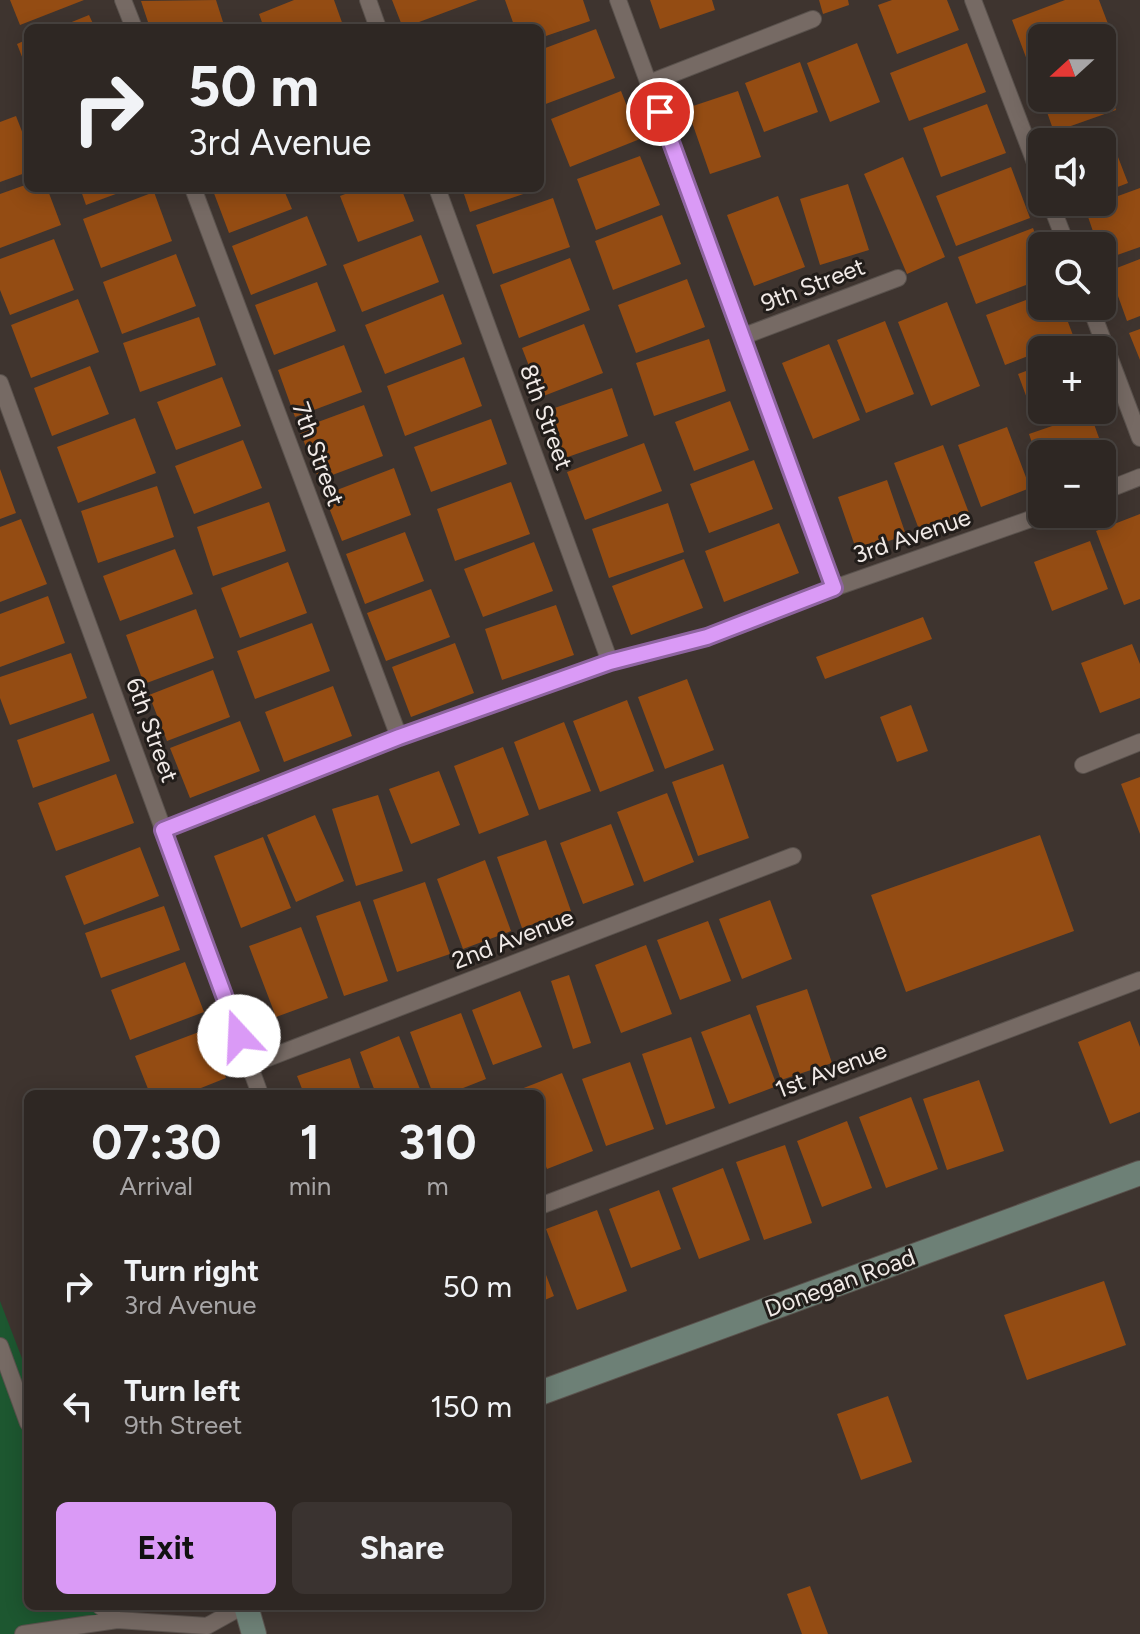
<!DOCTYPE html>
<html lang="en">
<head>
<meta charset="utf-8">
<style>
	body { margin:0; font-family:Figtree,sans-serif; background:#3a3330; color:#f1f3f6; height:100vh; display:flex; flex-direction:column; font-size:30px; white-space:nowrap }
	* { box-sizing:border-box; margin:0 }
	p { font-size:26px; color:#a7a5a6 }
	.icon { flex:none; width:44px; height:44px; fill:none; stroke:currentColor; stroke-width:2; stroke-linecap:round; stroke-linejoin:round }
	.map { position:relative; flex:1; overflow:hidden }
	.drawer { position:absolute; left:24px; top:1090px; width:520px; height:520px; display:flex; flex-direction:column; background:#2e2723; border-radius:12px; box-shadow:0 4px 20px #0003,0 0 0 2px #494441 }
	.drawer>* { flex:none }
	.hud { position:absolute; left:24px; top:24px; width:520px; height:168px; border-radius:12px; box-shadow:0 4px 20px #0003,0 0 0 2px #494441; background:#2e2723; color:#f1f3f6; overflow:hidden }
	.needle { width:52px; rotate:249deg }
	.fabs { position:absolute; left:1028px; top:24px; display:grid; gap:16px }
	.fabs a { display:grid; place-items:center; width:88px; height:88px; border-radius:12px; background:#2e2723; box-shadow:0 4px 20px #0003,0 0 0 2px #494441; font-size:40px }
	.pin { position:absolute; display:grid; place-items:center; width:68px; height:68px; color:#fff; margin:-34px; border:4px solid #fff; border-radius:50%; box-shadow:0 2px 8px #0007 }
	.me { position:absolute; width:88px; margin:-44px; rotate:340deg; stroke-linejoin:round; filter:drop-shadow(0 0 6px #0008) }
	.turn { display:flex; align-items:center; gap:28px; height:168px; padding:0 32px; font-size:36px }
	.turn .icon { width:104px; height:104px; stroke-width:2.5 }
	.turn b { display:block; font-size:56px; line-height:68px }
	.eta { display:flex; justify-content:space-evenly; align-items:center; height:136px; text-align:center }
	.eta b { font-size:48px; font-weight:700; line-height:56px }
	.cta { display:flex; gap:16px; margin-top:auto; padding:16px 32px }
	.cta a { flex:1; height:92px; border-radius:12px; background:#da9af6; color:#111; font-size:32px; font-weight:700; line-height:92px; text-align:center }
	.cta a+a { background:#3a3330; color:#f1f3f6 }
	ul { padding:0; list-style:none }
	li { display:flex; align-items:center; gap:24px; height:120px; padding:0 32px }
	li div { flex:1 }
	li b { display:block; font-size:30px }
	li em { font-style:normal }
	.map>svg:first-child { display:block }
	.green { fill:#1d5730 }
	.building { fill:#944c13 }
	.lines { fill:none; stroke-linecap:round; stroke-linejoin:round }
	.lane-casing { stroke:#5a524d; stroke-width:18 }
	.secondary-casing { stroke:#5a524d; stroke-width:26 }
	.lane { stroke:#766a64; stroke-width:16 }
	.secondary { stroke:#6d8076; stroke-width:24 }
	.route-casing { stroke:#8e64a0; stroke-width:20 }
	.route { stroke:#da9af6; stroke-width:14 }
	.labels { text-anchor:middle; stroke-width:6; stroke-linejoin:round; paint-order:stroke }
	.street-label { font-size:24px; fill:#f1eae7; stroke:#221d1a }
</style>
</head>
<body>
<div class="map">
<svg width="1140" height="1634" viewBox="0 0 1140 1634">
	<rect width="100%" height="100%" fill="#3e342f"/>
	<!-- green -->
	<path class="green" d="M0,1301L28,1374V1606H116L120,1617L49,1634H0Z"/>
	<!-- building -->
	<path class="building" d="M10,0H84L20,25Z
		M216,0L223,22L206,28H150L141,1Z
		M294,0H334L344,28H264L259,14Z
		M392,0H478L403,28Z
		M505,0H583L590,21L540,38V28H515Z
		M650,0H712L715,10L660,29Z
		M819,0H848L849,5L823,14Z
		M892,0H947L959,30L897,54L878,5Z
		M1065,0H1099L1113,37L1102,41V38H1042V64L1030,68L1012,20Z
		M89,15L95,28H57Z
		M596,29L615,78L543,105L540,50Z
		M28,39V72L17,44Z
		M857,43L880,102L830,122L807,63Z
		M967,43L986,92L909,121L890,73Z
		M800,62L818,112L764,132L745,83Z
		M1103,70L1116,110L1054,132L1042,98H1102Z
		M621,91L640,139L570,167L551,119Z
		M738,91L761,157L710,174L687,108Z
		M987,104L1006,153L941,177L923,128Z
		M16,116L28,147V172L0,182V122Z
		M1108,131L1128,183L1102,193V142H1079Z
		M640,156L660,205L596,230L577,179Z
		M903,157L945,257L907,274L864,174Z
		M1011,167L1030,218L956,246L936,196Z
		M28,184V188H47L61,225L0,248V194Z
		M848,184L869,250L820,265L800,199Z
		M80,188H132L86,205Z
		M212,188H283L292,209L229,233Z
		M361,188H401L414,221L358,242L340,196Z
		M462,188H538V189L470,212Z
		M1140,188V247L1103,260L1102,246H1098L1085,208Z
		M154,192L172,241L101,268L83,219Z
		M778,196L805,267L754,286L727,215Z
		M553,198L570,247L493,274L476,225Z
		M662,215L681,264L613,290L595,241Z
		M307,216L327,265L251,295L232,246Z
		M1033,228L1042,253V279L976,304L958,257Z
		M421,235L439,282L362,312L343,265Z
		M54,239L74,290L10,315L0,290V259Z
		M176,254L196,306L122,334L103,282Z
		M570,258L590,310L519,338L500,285Z
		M1140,259V316L1127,321L1109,271Z
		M687,279L705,327L636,353L618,305Z
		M317,282L336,331L274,355L255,305Z
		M443,294L462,344L385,374L365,325Z
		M1042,294V306H1062L1074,338L1005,365L986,315Z
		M78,299L99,352L31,378L11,325Z
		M947,302L980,386L931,406L898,322Z
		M199,317L216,365L140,392L123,343Z
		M885,321L914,394L866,413L837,340Z
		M584,324L603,373L541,397L522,348Z
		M1140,329V360L1129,333Z
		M709,339L726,391L654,416L636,363Z
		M829,344L860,420L813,439L782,363Z
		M344,345L362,392L295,417L278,370Z
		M464,357L482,406L405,436L387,386Z
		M1042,365V410H1060L1035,420L1018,374Z
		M90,366L109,414L52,436L34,388Z
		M222,377L241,426L176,450L157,402Z
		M612,388L628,436L562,459L546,411Z
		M730,401L749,450L694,471L675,422Z
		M364,405L383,456L319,480L299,429Z
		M1090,413L1107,460L1102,462V454H1042L1041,469L1029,434Z
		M135,418L156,473L78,503L57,447Z
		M491,419L507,464L431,492L414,447Z
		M1007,427L1030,488L981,507L958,445Z
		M243,440L262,488L194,514L175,466Z
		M644,443L662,491L585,520L567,472Z
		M943,445L969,513L920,532L894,463Z
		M754,460L773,509L709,533L690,484Z
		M394,468L411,515L342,541L324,495Z
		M0,469L16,513L0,519Z
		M887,480L906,535L857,552L838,497Z
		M511,482L530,534L455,561L437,509Z
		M157,486L174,537L98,563L81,511Z
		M269,502L286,551L213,576L197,527Z
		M668,503L684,552L609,578L592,529Z
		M1140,514V599L1124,605L1096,531Z
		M21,519L47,584L0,602V527Z
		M779,523L799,573L724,602L705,551Z
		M405,532L424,581L365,604L346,554Z
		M1090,541L1108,589L1052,611L1034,562Z
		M534,542L553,591L483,617L464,569Z
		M175,549L193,594L120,621L103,576Z
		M684,559L703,608L631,635L612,586Z
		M288,562L307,613L240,638L221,588Z
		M431,589L450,637L386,661L367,613Z
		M48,596L65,643L0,667V614Z
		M556,605L574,655L502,680L485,629Z
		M196,609L214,658L144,684L126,635Z
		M923,617L932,639L825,679L816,657Z
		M312,623L330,671L255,699L237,651Z
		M455,643L474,693L411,717L392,667Z
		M1132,644L1140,664V698L1100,713L1081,663Z
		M71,653L87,698L10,725L0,698V677Z
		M213,670L230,717L167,741L149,695Z
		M687,679L714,750L665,769L638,697Z
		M333,686L352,736L284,762L265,712Z
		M627,700L654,771L600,792L573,721Z
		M911,705L928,751L897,762L880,717Z
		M93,713L110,761L33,788L17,740Z
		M240,721L260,771L190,798L170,748Z
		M564,722L591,791L539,810L514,742Z
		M503,747L529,815L479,834L454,766Z
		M723,764L749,838L698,856L672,782Z
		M439,771L460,825L411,844L389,789Z
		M116,774L134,823L56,851L38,803Z
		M1140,777V834L1121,784Z
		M667,793L694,862L644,882L617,812Z
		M378,795L403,871L356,886L332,809Z
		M315,815L344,881L296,902L267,835Z
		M611,824L634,885L583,904L560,843Z
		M1040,835L1074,931L906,992L871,895Z
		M263,837L291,908L241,928L214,856Z
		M546,840L571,911L522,928L497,857Z
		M140,847L159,896L84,925L65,876Z
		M485,860L511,931L463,949L437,879Z
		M425,882L450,954L397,972L373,900Z
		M770,900L792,959L742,979L719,919Z
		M360,901L388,981L344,996L316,916Z
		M164,906L180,950L101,978L85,933Z
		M708,921L731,981L680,1000L657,940Z
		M301,927L328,998L276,1017L249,946Z
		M646,945L672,1014L621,1033L595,965Z
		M185,962L204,1012L130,1040L111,990Z
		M569,975L591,1043L573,1049L551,981Z
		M807,989L832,1063L781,1080L756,1006Z
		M520,991L542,1047L493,1065L472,1010Z
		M461,1013L486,1079L448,1094H433L410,1032Z
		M750,1014L777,1086L729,1104L701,1032Z
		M1130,1021L1140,1047V1112L1110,1124L1078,1042Z
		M207,1029L226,1078L186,1094H150L135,1056Z
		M399,1036L422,1094H376L360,1052Z
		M691,1037L715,1108L666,1125L642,1054Z
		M350,1058L362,1094H304L297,1076Z
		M630,1062L654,1129L606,1146L582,1079Z
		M562,1073L593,1151L547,1169L540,1152V1094L516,1091Z
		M979,1080L1004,1151L947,1170L923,1099Z
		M911,1097L938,1169L886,1188L859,1117Z
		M847,1121L872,1188L822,1207L797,1141Z
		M785,1145L812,1223L764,1240L736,1162Z
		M723,1168L750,1240L699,1259L672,1188Z
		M659,1190L681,1249L631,1268L609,1209Z
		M597,1210L627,1291L577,1310L546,1229Z
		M540,1259L554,1296L540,1302Z
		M1104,1281L1126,1345L1027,1380L1004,1315Z
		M888,1396L912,1462L861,1480L837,1414Z
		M810,1586L828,1634H802L787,1594Z"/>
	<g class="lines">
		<defs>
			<path id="lane" d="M123,0L134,28
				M368,0L378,28
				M618,0L834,588
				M973,0L1042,181
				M649,83L813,19
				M193,188L399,737
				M437,188L610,662
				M1050,202L1067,246
				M1090,306L1140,438
				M744,336L898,278
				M0,383L260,1094
				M1102,492L1140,477
				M1083,765L1140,742
				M163,830L399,737L610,662L707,637L834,588L1045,514
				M250,1065L793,856
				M540,1206L1140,980
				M0,1346L28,1423
				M100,1606L117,1620
				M23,1634L117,1620L207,1626L243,1606"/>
			<path id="secondary" d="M540,1393L1140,1173
				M246,1606L254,1634"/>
		</defs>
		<!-- lane casing -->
		<use href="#lane" class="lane-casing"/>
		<!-- secondary casing -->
		<use href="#secondary" class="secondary-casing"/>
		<!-- lane -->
		<use href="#lane" class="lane"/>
		<!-- secondary -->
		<use href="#secondary" class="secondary"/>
	</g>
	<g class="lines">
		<defs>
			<path id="route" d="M239,1036L163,830L399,737L610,662L707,637L834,588L660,112"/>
		</defs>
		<!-- route casing -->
		<use href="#route" class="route-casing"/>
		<!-- route -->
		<use href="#route" class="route"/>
	</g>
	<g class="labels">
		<!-- street labels -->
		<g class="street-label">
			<text transform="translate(813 285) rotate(-21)" y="8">9th Street</text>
			<text transform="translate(546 417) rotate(70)" y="8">8th Street</text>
			<text transform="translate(318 454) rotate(70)" y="8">7th Street</text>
			<text transform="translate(912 536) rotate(-19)" y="8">3rd Avenue</text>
			<text transform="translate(152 730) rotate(70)" y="8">6th Street</text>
			<text transform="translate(513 939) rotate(-21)" y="8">2nd Avenue</text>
			<text transform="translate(831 1070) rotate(-21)" y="8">1st Avenue</text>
			<text transform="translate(840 1283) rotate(-20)" y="8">Donegan Road</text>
		</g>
	</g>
</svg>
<div class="fabs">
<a><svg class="needle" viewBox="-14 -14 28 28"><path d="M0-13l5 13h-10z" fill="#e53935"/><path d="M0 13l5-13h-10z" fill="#a7a5a6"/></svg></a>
<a><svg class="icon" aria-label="sound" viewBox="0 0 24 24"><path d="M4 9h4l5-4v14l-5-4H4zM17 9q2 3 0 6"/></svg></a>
<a><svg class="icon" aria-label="search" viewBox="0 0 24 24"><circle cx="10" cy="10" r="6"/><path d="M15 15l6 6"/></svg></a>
<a>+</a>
<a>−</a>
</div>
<div class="pin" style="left:660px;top:112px;background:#d93025"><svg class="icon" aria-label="arrive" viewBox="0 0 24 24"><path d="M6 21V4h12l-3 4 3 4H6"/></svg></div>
<svg class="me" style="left:239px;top:1036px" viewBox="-20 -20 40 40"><circle r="19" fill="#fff"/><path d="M0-13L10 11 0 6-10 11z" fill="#da9af6"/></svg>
<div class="hud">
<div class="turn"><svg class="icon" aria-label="right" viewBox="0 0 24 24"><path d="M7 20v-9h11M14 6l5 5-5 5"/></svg><div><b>50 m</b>3rd Avenue</div></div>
</div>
<section class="drawer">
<div class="eta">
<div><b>07:30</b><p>Arrival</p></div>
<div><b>1</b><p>min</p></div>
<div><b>310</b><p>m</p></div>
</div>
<ul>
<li><svg class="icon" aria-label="right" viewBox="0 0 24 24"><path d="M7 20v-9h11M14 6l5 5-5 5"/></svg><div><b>Turn right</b><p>3rd Avenue</p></div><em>50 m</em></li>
<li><svg class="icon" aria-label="left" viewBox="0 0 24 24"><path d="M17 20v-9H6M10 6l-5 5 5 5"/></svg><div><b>Turn left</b><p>9th Street</p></div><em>150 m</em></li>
</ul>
<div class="cta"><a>Exit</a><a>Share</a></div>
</section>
</div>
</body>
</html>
